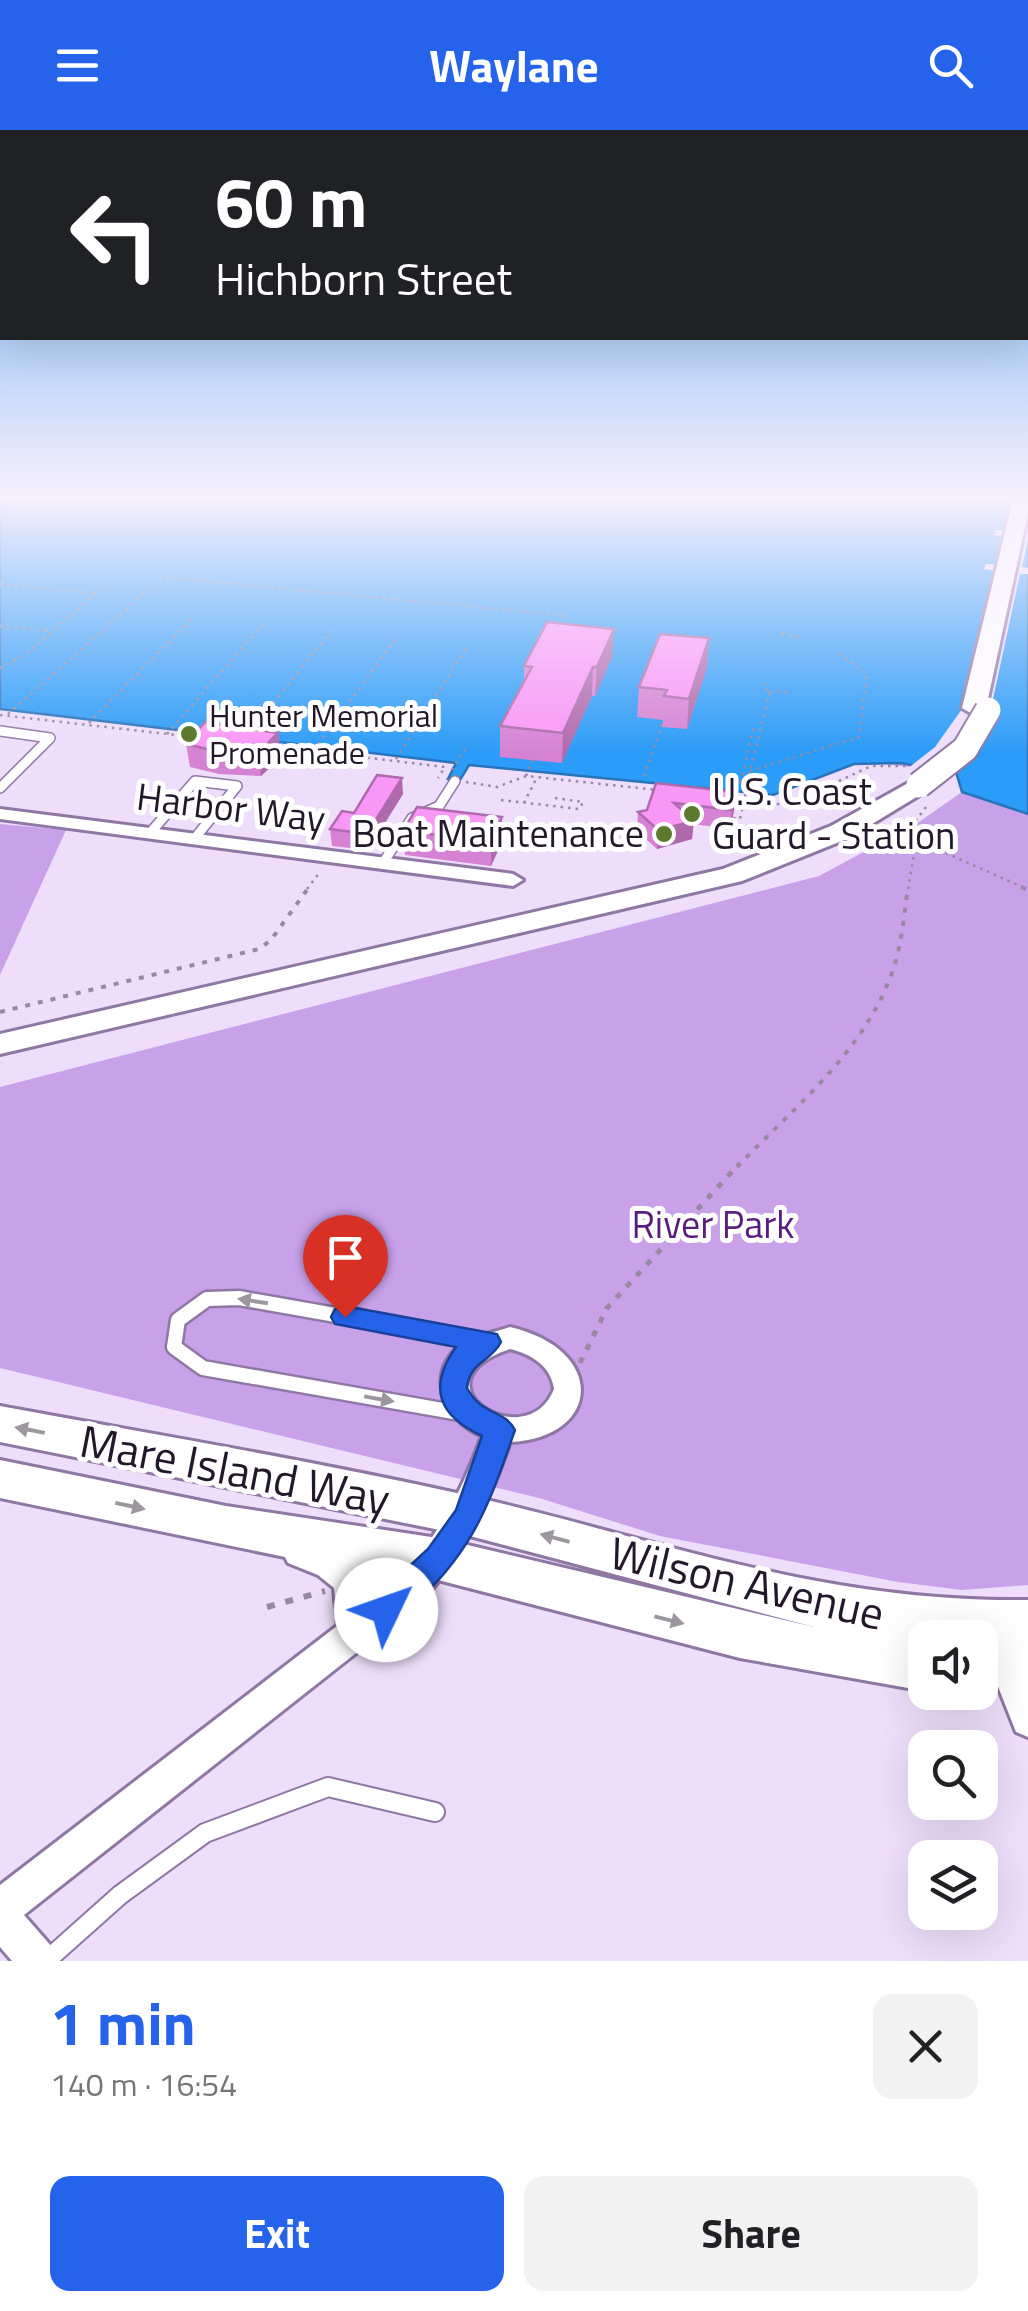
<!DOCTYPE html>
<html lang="en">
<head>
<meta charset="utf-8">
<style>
	body { margin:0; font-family:"Titillium Web",sans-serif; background:#f2f2f2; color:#202124; height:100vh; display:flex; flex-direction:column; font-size:38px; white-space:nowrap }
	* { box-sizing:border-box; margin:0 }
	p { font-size:32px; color:#757577 }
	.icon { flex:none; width:55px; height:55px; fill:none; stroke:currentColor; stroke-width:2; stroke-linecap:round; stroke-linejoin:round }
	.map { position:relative; height:1831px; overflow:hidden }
	.sheet { display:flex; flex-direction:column; background:#fff; flex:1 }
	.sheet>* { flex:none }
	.guide { position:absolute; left:0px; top:0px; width:1030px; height:210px; box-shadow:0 10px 40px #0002; background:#202124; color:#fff; overflow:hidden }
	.tools { position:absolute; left:908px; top:1490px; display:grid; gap:20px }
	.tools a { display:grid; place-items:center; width:90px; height:90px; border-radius:20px; background:#fff; box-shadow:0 10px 40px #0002; font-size:50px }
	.pin { position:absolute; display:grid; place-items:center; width:85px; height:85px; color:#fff; margin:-102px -42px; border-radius:50% 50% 50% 0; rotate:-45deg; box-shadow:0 0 10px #0007 }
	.pin .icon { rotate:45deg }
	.me { position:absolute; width:110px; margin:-55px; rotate:48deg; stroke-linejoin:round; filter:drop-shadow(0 0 8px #0008) }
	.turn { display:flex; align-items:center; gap:35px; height:210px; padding:0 50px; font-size:45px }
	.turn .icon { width:130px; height:130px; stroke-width:2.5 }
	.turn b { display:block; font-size:70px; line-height:85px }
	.round { display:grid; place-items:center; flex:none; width:105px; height:105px; border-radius:20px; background:#f2f2f2 }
	.overview { display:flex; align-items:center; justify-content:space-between; height:170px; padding:0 50px }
	h1 { font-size:60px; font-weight:700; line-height:75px; color:#2563eb }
	.action { display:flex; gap:20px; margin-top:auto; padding:20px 50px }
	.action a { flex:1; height:115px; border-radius:20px; background:#2563eb; color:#fff; font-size:40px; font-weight:700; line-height:115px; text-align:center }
	.action a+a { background:#f2f2f2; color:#202124 }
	header { display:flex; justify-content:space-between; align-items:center; height:130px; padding:0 50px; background:#2563eb; color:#fff; font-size:45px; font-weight:700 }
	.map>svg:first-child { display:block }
	.green { fill:#c8a1e9 }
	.water { fill:#2b9cf7; stroke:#2874ba; stroke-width:2.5 }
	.pier { fill:#eedefc }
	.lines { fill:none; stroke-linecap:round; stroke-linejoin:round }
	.service-far2-casing { stroke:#8f77a4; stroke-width:12 }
	.service-far1-casing { stroke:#8f77a4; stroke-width:19 }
	.service-casing { stroke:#8f77a4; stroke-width:22 }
	.minor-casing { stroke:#8f77a4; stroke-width:6 }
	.secondary-casing { stroke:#8f77a4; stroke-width:6 }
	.path-far3 { stroke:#9789a2; stroke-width:2.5; stroke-dasharray:2.5 5; stroke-linecap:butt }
	.path-far2 { stroke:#9789a2; stroke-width:4; stroke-dasharray:5 8; stroke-linecap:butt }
	.path-far1 { stroke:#9789a2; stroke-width:5; stroke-dasharray:6 9; stroke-linecap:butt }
	.path { stroke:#9789a2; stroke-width:6; stroke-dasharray:8 11; stroke-linecap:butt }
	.service-far2 { stroke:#fff; stroke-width:9 }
	.service-far1 { stroke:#fff; stroke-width:14 }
	.service { stroke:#fff; stroke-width:18 }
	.minor { fill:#fff; fill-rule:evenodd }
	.secondary { fill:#fff; fill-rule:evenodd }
	.secondary-bridge-casing { stroke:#8f77a4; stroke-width:29; stroke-linecap:butt }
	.secondary-bridge { stroke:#fff; stroke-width:25 }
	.wall { fill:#d682d4 }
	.shaded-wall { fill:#ae6aac }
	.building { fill:#f997f6; stroke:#ae6aac; stroke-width:2.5 }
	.oneway { fill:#9c979f }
	.route { fill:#2563eb; stroke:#184099; stroke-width:2.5 }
	.poi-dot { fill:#5b7a2f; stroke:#fff; stroke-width:4 }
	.labels { text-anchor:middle; stroke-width:10; stroke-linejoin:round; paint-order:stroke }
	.far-poi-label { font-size:32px; fill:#22182a; stroke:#fff; text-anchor:start }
	.poi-label { font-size:38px; fill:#22182a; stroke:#fff; text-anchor:start }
	.street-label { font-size:38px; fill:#22182a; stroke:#fff }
	.park-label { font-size:38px; fill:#591d7f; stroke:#fff }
	.near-street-label { font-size:45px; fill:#22182a; stroke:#fff }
</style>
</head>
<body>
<header><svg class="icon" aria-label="menu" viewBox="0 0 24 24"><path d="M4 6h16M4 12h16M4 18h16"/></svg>Waylane<svg class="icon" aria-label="search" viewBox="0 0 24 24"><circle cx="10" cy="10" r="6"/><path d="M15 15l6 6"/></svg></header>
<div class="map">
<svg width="1028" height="1831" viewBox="0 0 1028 1831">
	<rect width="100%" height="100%" fill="#eedefc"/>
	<!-- green -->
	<path class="green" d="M1028,599V1455L962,1460L898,1452L660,1406L539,1368L0,1238V957L819,746L916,694L962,662L956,642L865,632Z
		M0,694L66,700L0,845Z"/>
	<!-- water -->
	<path class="water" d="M0,366H1028V684L962,662L956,642L900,633L854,634L773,665L469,635L460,650L448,649L456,633L0,579Z"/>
	<!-- pier -->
	<path class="pier" d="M1028,366V409L1022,437L1028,438V444H1020L988,592L949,646L907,639L935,617L962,579L997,441L984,439L986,434L999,435L1005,406L994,405L996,400L1007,401Z"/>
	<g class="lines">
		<defs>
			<path id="service-far2" d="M0,601L50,608L0,658
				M150,703L195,651L237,656L195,708
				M383,733L412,688L439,676L455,651"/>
			<path id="service-far1" d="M465,1284L203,1238L174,1217L178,1190L207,1169L239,1168L483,1211"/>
			<path id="service" d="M46,1831L120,1765L205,1703L328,1657L435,1682"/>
			<path id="minor" d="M0,679L513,744L523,750L513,756L0,689Z
				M510,1197C608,1220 601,1308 510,1312C489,1372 464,1423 422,1471L24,1785L52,1817L58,1831H12L0,1817V1755L398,1449C439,1406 462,1361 482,1306C443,1290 423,1240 464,1213C477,1205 496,1202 510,1197ZM510,1219C531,1224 551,1236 554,1259C527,1328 408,1253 510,1219Z
				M1003,1510L1015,1515L1028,1546V1607L1016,1602L986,1526L991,1515Z"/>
			<path id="secondary" d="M1014,366H1028V383L986,578L974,585L962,578Z
				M919,647L928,650L932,655L928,660L849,708L742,751L0,924V904L723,739L831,696Z
				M0,1276C157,1305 315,1331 470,1366C664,1411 824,1473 1028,1470V1554L980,1557V1508H925V1513L912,1512L925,1513V1561L740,1528L438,1450L373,1438C384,1464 390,1489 379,1515L362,1522L345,1515L338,1499L334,1458L318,1445L288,1433L285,1427L0,1368V1330L226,1376L438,1408L814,1497L470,1406L0,1312Z"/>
		</defs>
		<!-- service-far2 casing -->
		<use href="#service-far2" class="service-far2-casing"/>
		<!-- service-far1 casing -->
		<use href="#service-far1" class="service-far1-casing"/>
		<!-- service casing -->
		<use href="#service" class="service-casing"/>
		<!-- minor casing -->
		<use href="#minor" class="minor-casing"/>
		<!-- secondary casing -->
		<use href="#secondary" class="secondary-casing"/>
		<!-- path-far3 -->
		<path class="path-far3" d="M0,454L95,463
			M0,496L52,501
			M782,503L802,508
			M0,538L25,525L109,452
			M770,561L792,563
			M8,584L163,447L569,486
			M0,585L194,607
			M89,593L195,486
			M250,602L331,501
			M167,604L262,495
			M278,617L445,637L438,648
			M314,620L397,507
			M396,629L468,515
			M452,640L468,614
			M750,641L859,607L867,544L839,524
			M749,645L770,561L764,559L765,553
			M526,646L533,628
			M644,646L663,591
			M466,652L497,657L526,646L658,660
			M741,652L754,595
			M555,668L583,672L580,678
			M501,670L579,679
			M732,670L788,675L871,636H909
			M524,673L537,647
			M926,677L908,701L912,708L1027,759
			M733,688L740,689L748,652H739
			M885,695L912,708
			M307,759L320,742
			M908,759L914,724L921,714"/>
		<!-- path-far2 -->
		<path class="path-far2" d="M1021,757L1028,760
			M0,882L259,819L271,810L309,757
			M737,1037C795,976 864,923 893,840C902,814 904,784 908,757"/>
		<!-- path-far1 -->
		<path class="path-far1" d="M580,1233L607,1178L739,1034"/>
		<!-- path -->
		<path class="path" d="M267,1477L325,1461"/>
		<!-- service-far2 -->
		<use href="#service-far2" class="service-far2"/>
		<!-- service-far1 -->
		<use href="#service-far1" class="service-far1"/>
		<!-- service -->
		<use href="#service" class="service"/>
		<!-- minor -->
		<use href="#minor" class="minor"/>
		<!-- secondary -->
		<use href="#secondary" class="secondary"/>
		<defs>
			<path id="secondary-bridge" d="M919,655L965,619L988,580"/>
		</defs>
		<!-- secondary-bridge casing -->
		<use href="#secondary-bridge" class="secondary-bridge-casing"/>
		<!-- secondary-bridge -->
		<use href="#secondary-bridge" class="secondary-bridge"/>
	</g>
	<!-- wall -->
	<path class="wall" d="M709,508L707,537L687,599L662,597L663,590L637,587L639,557Z
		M612,527L595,566H592L562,633L500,627V596L524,551V536Z
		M278,603L281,627L261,646L219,644L190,637L186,614Z
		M656,653L734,681L730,699L693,694L692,709L657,719L637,701L638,682L647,680Z
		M403,664L368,720L332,716L330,699L354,683Z
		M502,687V712L491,736L405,725L403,701Z"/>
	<!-- shaded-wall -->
	<path class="shaded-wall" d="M614,499L612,527L595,566L597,537Z
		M709,508L707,537L687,599L689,569Z
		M593,537L592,566L562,633L563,603Z
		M278,603L281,627L261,646L259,622Z
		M402,648L403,664L368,720L367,704Z
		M736,662L734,681L730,699L732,680Z
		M502,687V712L491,736V711Z
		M694,691L692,709L657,719L658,700Z"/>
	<!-- building -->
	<path class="building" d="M547,492L614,499L597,537H593L563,603L500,596L532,537L524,536Z
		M660,504L709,508L689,569L664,566L667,560L639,557Z
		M205,592L278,603L259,622L215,621L186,614Z
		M377,645L402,648L367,704L330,699L342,681L354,683Z
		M656,653L736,662L732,680L674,673L694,691L658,700L638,682L647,680Z
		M417,677L502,687L491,711L403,701Z"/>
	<!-- one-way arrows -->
	<defs><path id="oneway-solid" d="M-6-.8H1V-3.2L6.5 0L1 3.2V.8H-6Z" transform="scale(2.5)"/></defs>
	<g class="oneway">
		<use href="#oneway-solid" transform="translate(253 1171) rotate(-171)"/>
		<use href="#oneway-solid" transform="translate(379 1269) rotate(10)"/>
		<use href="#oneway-solid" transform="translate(30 1300) rotate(-169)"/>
		<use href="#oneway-solid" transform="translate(130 1376) rotate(12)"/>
		<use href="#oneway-solid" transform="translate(555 1408) rotate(-165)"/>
		<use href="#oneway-solid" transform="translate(669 1490) rotate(14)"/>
	</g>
	<!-- sky -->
	<linearGradient id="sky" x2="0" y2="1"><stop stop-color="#5caaee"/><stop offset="0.59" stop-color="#f7f0fe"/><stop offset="1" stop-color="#f7f0fe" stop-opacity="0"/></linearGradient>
	<rect width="1028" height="623" fill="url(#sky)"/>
	<!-- route -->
	<path class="route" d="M345,1176L497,1204L501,1212C491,1232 470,1231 467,1258C482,1286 504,1279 515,1300C491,1369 476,1415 422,1467C411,1478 401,1489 386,1495L374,1490L369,1480L374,1469L428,1419L456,1380L482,1306C439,1286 427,1258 456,1217L335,1194L331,1187L335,1179Z"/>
	<!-- markers -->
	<g class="poi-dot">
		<circle cx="189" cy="604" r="10"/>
		<circle cx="692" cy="684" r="10"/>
		<circle cx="664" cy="704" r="10"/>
	</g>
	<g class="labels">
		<!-- far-poi labels -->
		<g class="far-poi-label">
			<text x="209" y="597">Hunter Memorial<tspan x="209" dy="37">Promenade</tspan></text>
		</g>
		<!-- poi labels -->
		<g class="poi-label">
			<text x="712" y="675">U.S. Coast<tspan x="712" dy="44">Guard - Station</tspan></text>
			<text x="644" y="717" text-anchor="end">Boat Maintenance</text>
		</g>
		<!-- street labels -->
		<g class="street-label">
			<text transform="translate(231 678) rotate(7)" y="13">Harbor Way</text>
		</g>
		<!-- park labels -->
		<g class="park-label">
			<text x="713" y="1108">River Park</text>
		</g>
		<!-- near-street labels -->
		<g class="near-street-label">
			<text transform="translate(235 1340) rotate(11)" y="16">Mare Island Way</text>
			<text transform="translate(747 1453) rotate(13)" y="16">Wilson Avenue</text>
		</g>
	</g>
</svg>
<div class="tools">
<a><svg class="icon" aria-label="sound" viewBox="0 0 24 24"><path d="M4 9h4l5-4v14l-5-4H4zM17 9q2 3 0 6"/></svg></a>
<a><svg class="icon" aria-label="search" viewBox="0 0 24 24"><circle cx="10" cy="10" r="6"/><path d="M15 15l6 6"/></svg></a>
<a><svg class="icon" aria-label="layers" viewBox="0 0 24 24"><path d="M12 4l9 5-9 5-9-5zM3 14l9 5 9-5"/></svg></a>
</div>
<div class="pin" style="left:345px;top:1187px;background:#d93025"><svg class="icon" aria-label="arrive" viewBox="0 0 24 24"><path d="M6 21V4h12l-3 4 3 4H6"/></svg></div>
<svg class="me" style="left:386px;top:1480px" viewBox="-20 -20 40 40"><circle r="19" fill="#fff"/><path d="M0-13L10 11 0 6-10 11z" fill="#2563eb"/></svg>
<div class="guide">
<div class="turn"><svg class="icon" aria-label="left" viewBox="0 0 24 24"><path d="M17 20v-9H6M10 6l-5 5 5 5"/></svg><div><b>60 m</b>Hichborn Street</div></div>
</div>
</div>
<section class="sheet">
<div class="overview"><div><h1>1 min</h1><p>140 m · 16:54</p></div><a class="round"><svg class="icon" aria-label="close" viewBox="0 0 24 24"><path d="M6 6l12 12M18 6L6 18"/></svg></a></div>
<div class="action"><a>Exit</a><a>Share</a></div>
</section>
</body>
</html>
